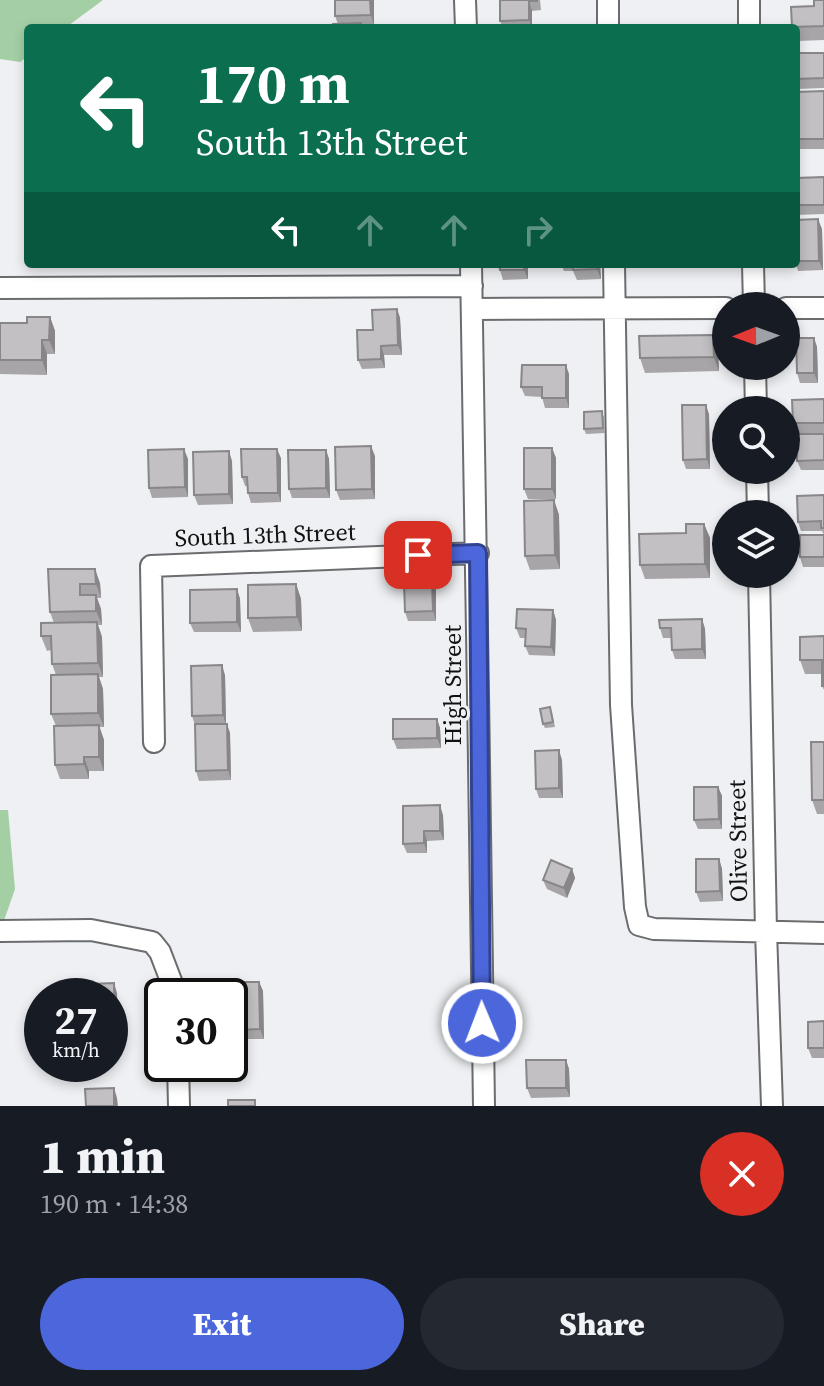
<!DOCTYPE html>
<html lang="en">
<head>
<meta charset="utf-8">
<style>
	body { margin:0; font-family:"Source Serif 4",serif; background:#242831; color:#f1f3f6; height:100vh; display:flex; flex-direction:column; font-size:30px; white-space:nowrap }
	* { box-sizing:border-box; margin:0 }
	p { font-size:26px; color:#9ea1a6 }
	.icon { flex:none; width:44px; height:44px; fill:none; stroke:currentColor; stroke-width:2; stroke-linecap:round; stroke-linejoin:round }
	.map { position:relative; height:1106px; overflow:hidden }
	.side { display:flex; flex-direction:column; background:#171b24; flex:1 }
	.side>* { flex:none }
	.hud { position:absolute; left:24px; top:24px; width:776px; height:244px; border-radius:8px; box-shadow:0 4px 12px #0003; background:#0b6e4f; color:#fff; overflow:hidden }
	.needle { width:52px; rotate:269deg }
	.buttons { position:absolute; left:712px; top:292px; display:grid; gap:16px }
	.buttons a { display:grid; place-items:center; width:88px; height:88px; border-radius:50%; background:#171b24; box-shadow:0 4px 12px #0003; font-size:40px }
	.speed { position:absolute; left:24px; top:978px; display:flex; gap:16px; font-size:40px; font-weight:700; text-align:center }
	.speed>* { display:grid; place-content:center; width:104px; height:104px; border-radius:50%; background:#171b24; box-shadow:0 4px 12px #0003; line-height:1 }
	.speed small { font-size:20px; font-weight:400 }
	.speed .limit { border:4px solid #111; border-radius:12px; background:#fff; color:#111 }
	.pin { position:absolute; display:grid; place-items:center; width:68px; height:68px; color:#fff; margin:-34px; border-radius:16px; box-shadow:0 4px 12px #0006 }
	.me { position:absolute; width:88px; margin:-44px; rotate:359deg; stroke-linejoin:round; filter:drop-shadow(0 0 6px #0008) }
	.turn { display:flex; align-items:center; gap:28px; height:168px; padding:0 40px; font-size:36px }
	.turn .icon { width:104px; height:104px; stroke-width:2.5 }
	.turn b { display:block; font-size:56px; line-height:68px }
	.lanes { display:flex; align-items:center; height:76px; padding:0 40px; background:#0003; justify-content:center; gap:40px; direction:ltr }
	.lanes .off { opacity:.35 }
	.round { display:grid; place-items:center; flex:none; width:84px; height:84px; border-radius:42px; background:#242831 }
	.summary { display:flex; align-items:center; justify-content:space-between; height:136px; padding:0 40px }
	h1 { font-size:48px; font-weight:800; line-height:60px }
	.primary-button { display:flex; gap:16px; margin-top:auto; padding:16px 40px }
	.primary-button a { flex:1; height:92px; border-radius:48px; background:#4c66db; color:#fff; font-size:32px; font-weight:800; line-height:92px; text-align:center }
	.primary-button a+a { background:#242831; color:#f1f3f6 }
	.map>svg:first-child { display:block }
	.green { fill:#a4cfa5 }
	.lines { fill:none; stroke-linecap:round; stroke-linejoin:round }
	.minor-casing { stroke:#6a6c6e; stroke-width:24 }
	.minor { stroke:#fff; stroke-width:20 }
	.wall { fill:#a7a5a8 }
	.shaded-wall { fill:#888688 }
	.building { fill:#c2c0c3; stroke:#888688; stroke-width:2 }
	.route-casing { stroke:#31428e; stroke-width:20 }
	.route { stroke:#4c66db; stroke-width:14 }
	.labels { text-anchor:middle; stroke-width:6; stroke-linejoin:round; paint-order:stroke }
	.street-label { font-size:24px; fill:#111112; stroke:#eef0f3 }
</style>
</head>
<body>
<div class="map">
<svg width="824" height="1106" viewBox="0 0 824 1106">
	<rect width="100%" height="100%" fill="#eef0f3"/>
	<!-- green -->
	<path class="green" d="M0,0H103L65,28H28V56L20,62L0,59Z
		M0,810H8L15,889L0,932Z"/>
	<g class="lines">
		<defs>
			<path id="minor" d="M465,0L466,28
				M608,0V28
				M749,0V28
				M471,264C478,545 478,825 484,1106
				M614,264L621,705L635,907L639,925L654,929L824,933
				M753,264L754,306
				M0,288L472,286
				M786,308H824
				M472,309L726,308
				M755,366L756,410
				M757,470L758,514
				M759,574L766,931L772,1106
				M154,742L151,566L478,553
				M0,931L91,930L152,942L160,952L173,986L174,996
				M178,1064L179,1106"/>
		</defs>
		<!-- minor casing -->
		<use href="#minor" class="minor-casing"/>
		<!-- minor -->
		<use href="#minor" class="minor"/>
	</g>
	<!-- wall -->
	<path class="wall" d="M374,0V25H361L362,28H333L338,24L335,16Z
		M500,0H540L541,10L532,11V28H503L500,21Z
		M824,0V40L797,41L796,28H792L791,7L814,6Z
		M796,53H824V88L796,89Z
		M824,91V149H799L796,142V92Z
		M824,177V214L796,215V178Z
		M796,220L822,229L823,270L798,271L796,264Z
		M499,264H528V279L503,280L500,270Z
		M561,264H600L601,279L577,280L573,271H564Z
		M397,309L400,318L402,355H384L385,368L362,369L358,360L373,330Z
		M50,317L55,331V354H47V375L0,374V323H27Z
		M814,338L817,347L818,383H800L797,373Z
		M718,349L719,371L645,373L640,358Z
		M569,374V408H545L542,397L525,396L521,387Z
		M824,399V433H796L793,423Z
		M709,414L710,469H686L683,460Z
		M604,416L605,433L586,434L584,429Z
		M824,434V470H801L797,461Z
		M552,448L556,458V499H528L524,489Z
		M326,450L329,459L330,498H292L289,489Z
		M375,456V499L340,500L336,490Z
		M281,458V502L251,503L248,493L247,486H245L242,477Z
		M188,459V497L152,498L149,488Z
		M232,461L233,504L198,505L194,495Z
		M824,495V567H803L800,557L824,535L822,531H801L798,522Z
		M554,500L559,515L560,569L530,570L525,556Z
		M704,524L710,538V578L645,579L640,565L686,533Z
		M48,569L100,583L101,598H97L101,609L102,625H98L102,637L103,677H99L103,689L104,727H99L104,740V771H89V779H60L55,765L56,726L51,714L56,675L52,664L51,650L47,651L41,636L54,623L50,612Z
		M432,580L436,590V621H408L405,612Z
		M296,584L301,599L302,631L253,632L248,618Z
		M237,589L240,599L241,632H194L190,623Z
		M553,610L556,620L555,656L529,655L525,646V638H520L516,628Z
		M702,619L705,629L706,659H675L672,650V638H663L660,628Z
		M824,636V690L822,686V674H805L800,660Z
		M225,675L226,724L230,733L231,780L199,781L196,771L195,725L192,716Z
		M552,712L555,727L545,728L543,724Z
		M437,719L440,728L441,748L397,749L393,739Z
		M824,742V814H817L812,800Z
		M562,760L563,798H539L536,789Z
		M718,787L722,796V829H698L694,820Z
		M443,815L444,840L427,841V853H407L403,844Z
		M719,859L722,869L723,901L700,902L696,892Z
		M572,869L575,878L567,898L547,889L543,880Z
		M259,982L263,991L264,1039H235L232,1030Z
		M117,993L118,1046H110V996Z
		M824,1021V1058H812L808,1048Z
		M566,1060L569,1069L570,1097L531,1098L527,1088Z"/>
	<!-- shaded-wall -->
	<path class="shaded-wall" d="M370,0H374V25L371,15Z
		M529,1L532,11V28L529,20Z
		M818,219L822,229L823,270L819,261Z
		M524,264H528V279L524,270Z
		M597,264H600L601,279L597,269Z
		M397,309L400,318L402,355L398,345Z
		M50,317L55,331V354L49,340Z
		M713,335L718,349L719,371L714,357Z
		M814,338L817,347L818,383L814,373Z
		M42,340L47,354V375L42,360Z
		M381,346L384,355L385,368L381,359Z
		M566,365L569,374V408L566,398Z
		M706,405L709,414L710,469L707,459Z
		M371,446L375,456V499L372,489Z
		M552,448L556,458V499L552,489Z
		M184,449L188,459V497L185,487Z
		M277,449L281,458V502L278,493Z
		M326,450L329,459L330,498L326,488Z
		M229,451L232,461L233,504L229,494Z
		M554,500L559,515L560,569L555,555Z
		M704,524L710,538V578L705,564Z
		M95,569L100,583L101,598L96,584Z
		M432,580L436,590V621L433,611Z
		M296,584L301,599L302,631L297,617Z
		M237,589L240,599L241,632L237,622Z
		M96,595L101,609L102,625L96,611Z
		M553,610L556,620L555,656L551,647Z
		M702,619L705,629L706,659L702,649Z
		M97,622L102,637L103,677L98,663Z
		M222,665L225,675L226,725L223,715Z
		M98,674L103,689L104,727L98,713Z
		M437,719L440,728L441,748L437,738Z
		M227,724L230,733L231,780L228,770Z
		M99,725L104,740V771L99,757Z
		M559,750L562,760L563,798L559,788Z
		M84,757L89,771V779L84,764Z
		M718,787L722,796V829L719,819Z
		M440,805L443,815L444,840L440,831Z
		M424,831L427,841V853L424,843Z
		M719,859L722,869L723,901L720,891Z
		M572,869L575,878L567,898L564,888Z
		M259,982L263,991L264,1039L260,1029Z
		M114,983L117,993L118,1046L115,1036Z
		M566,1060L569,1069L570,1097L566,1088Z
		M114,1088L117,1098L118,1106H114Z"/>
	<!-- building -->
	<path class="building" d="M335,0H370L371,15L335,16Z
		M500,0H537V1H529V20L500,21Z
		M814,0H824V26L792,27L791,7L814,6Z
		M361,23V28H333V24Z
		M796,53H824V78L796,79Z
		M824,91V139H796V92Z
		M824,177V205H796V178Z
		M818,219L819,261H796V220Z
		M499,264H524V270H500Z
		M573,264H597V269L573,270Z
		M397,309L398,345L381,346V359L358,360L357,330H373L372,310Z
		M27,317H50L49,340H42V360H0V323H27Z
		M713,335L714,357L640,358L639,336Z
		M796,338H814V373H797Z
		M522,365H566V398H542V387H521Z
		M824,399V423H793L792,400Z
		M682,405H706L707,459L683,460Z
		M602,411L603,428L584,429V412Z
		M797,434H824V460L797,461Z
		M371,446L372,489L336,490L335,447Z
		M524,448H552V489H524Z
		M184,449L185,487L149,488L148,450Z
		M241,449H277L278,493H248L247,477H242Z
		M288,450H326V488L289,489Z
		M229,451V494L194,495L193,452Z
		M824,495V528H821V521L798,522L797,496Z
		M554,500L555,555L525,556L524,501Z
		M686,524H704L705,564L640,565L639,534L686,533Z
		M800,535H824V557H800Z
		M48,569H95L96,584H80V595H96V611L50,612Z
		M432,580L433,611L405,612L404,581Z
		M296,584L297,617L248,618V585Z
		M237,589V622L190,623V590Z
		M517,609L553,610L551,647L525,646L526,629L516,628Z
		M702,619V649L672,650L671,628H660L659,620Z
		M97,622L98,663L52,664L51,636H41V623Z
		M824,636V686H822V660H800V637Z
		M222,665L223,715L192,716L191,666Z
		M98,674V713L51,714V675Z
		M550,707L553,722L543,724L540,709Z
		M393,719H437V738L393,739Z
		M195,724H227L228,770L196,771Z
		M99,725V757H84V764L55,765L54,726Z
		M811,742H824V800H812Z
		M559,750V788L536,789L535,751Z
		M694,787H718L719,819L694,820Z
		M440,805V831H424V843L403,844V806Z
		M696,859H719L720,891L696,892Z
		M551,860L572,869L564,888L543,880Z
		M231,982H259L260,1029L232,1030Z
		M114,983L115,1036H110V996H91L90,984Z
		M824,1021V1048H808V1022Z
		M526,1060H566V1088H527Z
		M114,1088V1106H86L85,1089Z
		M228,1100H255V1106H228Z"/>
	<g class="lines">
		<defs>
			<path id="route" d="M418,555L478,553L482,1023"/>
		</defs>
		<!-- route casing -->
		<use href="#route" class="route-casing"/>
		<!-- route -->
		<use href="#route" class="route"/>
	</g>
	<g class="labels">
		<!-- street labels -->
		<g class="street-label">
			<text transform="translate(265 535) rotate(-2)" y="8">South 13th Street</text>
			<text transform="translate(453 685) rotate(-90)" y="8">High Street</text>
			<text transform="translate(738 841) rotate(-91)" y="8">Olive Street</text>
		</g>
	</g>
</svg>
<div class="buttons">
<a><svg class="needle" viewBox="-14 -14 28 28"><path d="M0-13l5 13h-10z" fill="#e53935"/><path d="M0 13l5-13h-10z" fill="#9ea1a6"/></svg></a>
<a><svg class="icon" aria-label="search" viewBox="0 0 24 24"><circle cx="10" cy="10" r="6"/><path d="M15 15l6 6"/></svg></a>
<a><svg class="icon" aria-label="layers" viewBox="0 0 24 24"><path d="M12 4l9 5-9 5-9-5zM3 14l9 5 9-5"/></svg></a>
</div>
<div class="speed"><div>27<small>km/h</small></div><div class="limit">30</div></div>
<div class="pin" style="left:418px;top:555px;background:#d93025"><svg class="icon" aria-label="arrive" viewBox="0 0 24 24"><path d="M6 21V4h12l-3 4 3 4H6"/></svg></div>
<svg class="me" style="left:482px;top:1023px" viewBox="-20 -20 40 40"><circle r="17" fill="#4c66db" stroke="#fff" stroke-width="3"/><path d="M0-11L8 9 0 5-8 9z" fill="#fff"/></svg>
<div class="hud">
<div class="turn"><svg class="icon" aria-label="left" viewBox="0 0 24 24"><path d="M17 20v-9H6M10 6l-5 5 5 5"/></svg><div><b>170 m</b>South 13th Street</div></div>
<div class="lanes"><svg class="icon" aria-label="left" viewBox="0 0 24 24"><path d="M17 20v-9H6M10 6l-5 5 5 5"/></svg><svg class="icon off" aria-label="ahead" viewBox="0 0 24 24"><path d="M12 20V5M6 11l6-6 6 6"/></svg><svg class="icon off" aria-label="ahead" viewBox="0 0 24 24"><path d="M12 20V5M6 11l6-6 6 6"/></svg><svg class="icon off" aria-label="right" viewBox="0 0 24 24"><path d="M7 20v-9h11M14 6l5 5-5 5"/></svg></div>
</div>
</div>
<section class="side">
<div class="summary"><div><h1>1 min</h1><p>190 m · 14:38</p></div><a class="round" style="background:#d93025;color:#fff"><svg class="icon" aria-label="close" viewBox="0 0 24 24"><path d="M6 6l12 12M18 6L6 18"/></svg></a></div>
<div class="primary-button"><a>Exit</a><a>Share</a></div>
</section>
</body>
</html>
